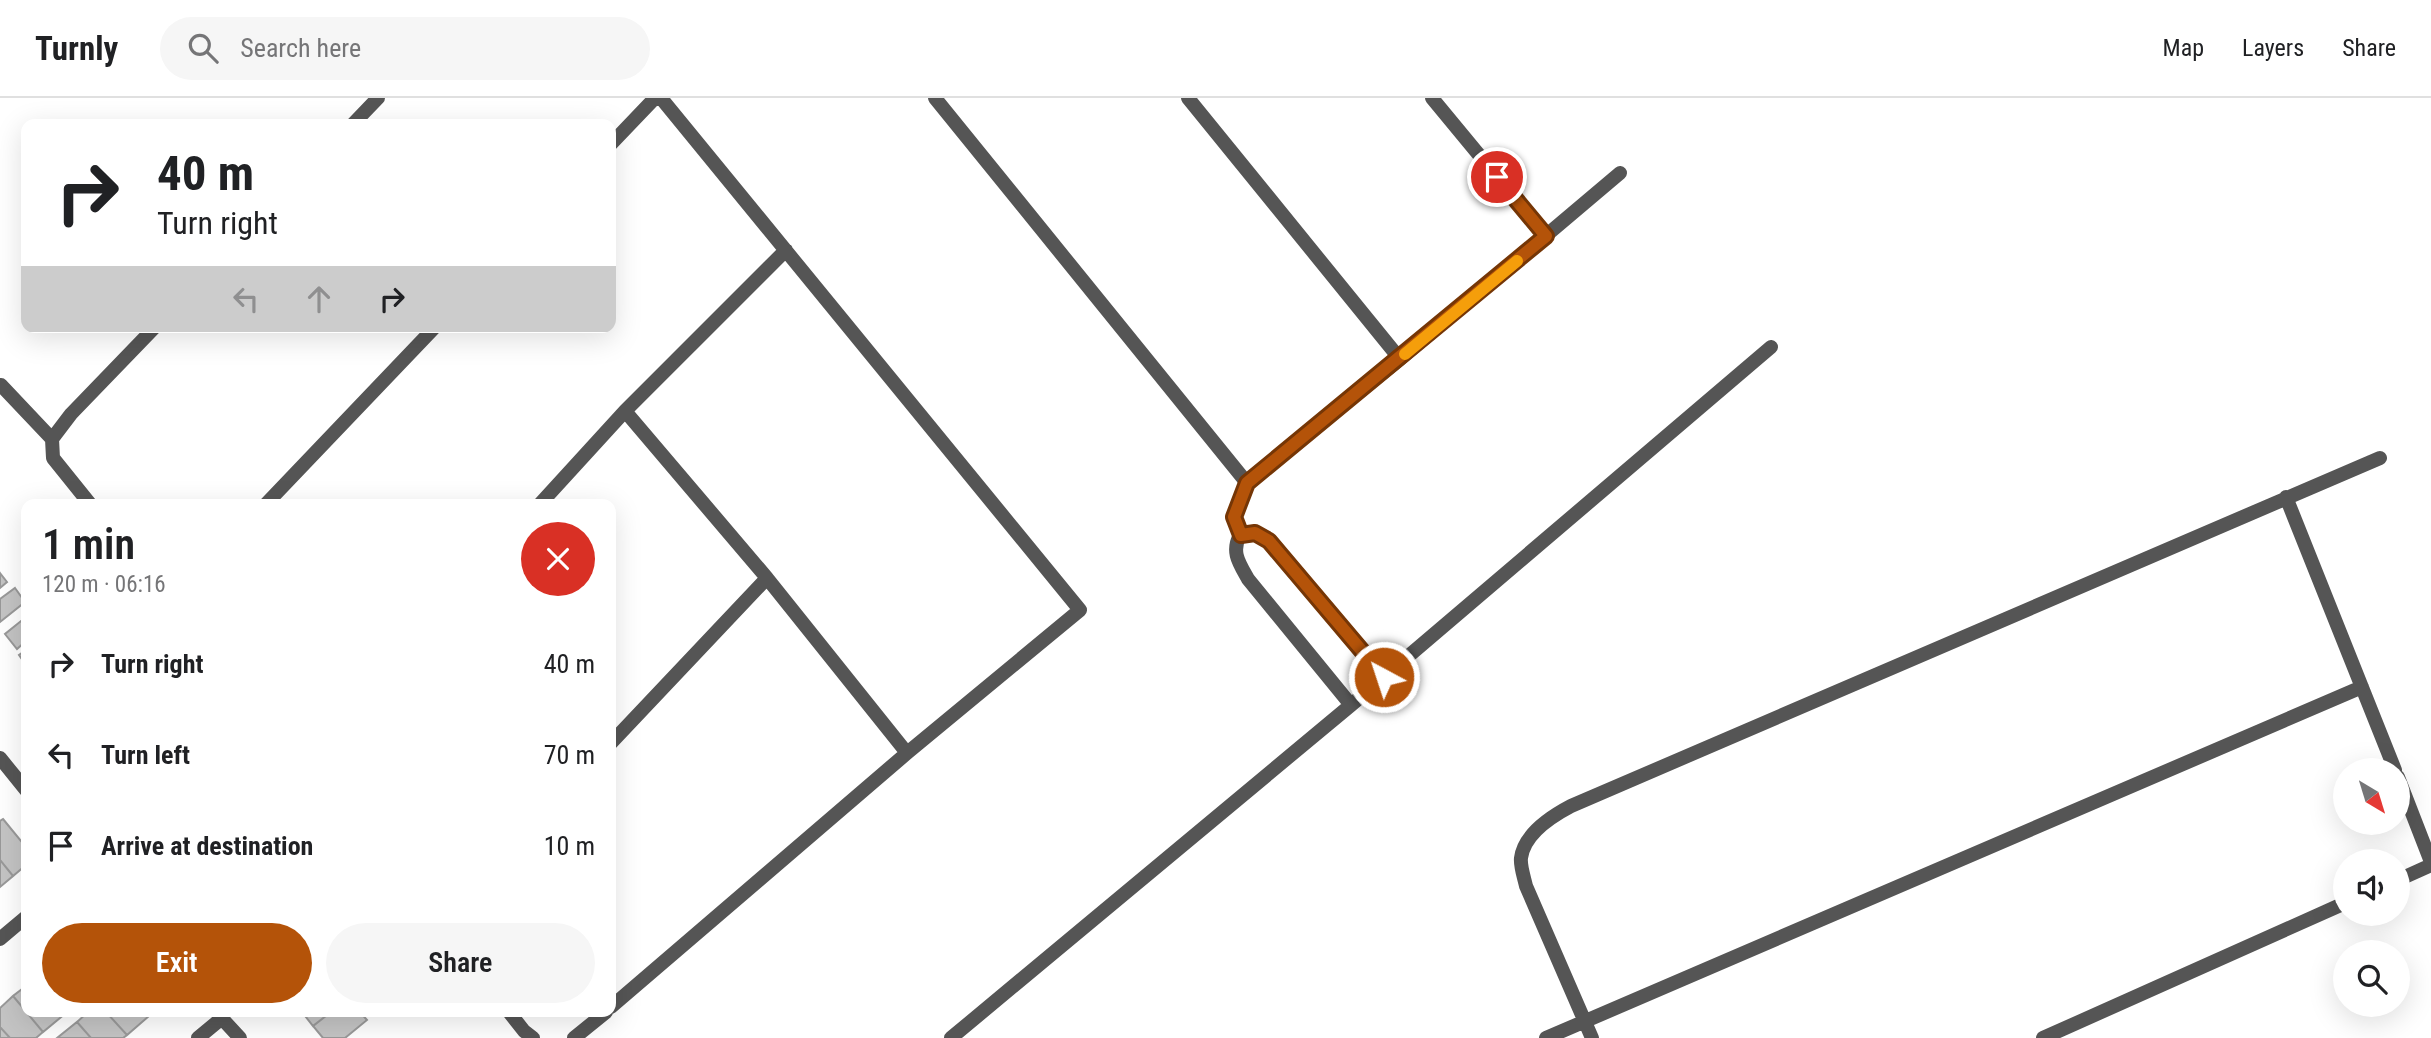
<!DOCTYPE html>
<html lang="en">
<head>
<meta charset="utf-8">
<style>
	body { margin:0; font-family:"Roboto Condensed",sans-serif; background:#f6f6f6; color:#202124; height:100vh; display:flex; flex-direction:column; font-size:26px; white-space:nowrap }
	* { box-sizing:border-box; margin:0 }
	p { font-size:23px; color:#757577 }
	.icon { flex:none; width:38px; height:38px; fill:none; stroke:currentColor; stroke-width:2; stroke-linecap:round; stroke-linejoin:round }
	.map { position:relative; flex:1; overflow:hidden }
	.sheet { position:absolute; left:21px; top:401px; width:595px; height:518px; display:flex; flex-direction:column; background:#fff; border-radius:14px; box-shadow:0 7px 28px #0002 }
	.sheet>* { flex:none }
	.banner { position:absolute; left:21px; top:21px; width:595px; height:214px; border-radius:14px; box-shadow:0 7px 28px #0002; background:#fff; color:#202124; overflow:hidden }
	.needle { width:46px; rotate:142deg }
	.fabs { position:absolute; left:2333px; top:660px; display:grid; gap:14px }
	.fabs a { display:grid; place-items:center; width:77px; height:77px; border-radius:50%; background:#fff; box-shadow:0 7px 28px #0002; font-size:35px }
	.pin { position:absolute; display:grid; place-items:center; width:60px; height:60px; color:#fff; margin:-30px; border:4px solid #fff; border-radius:50%; box-shadow:0 2px 7px #0007 }
	.me { position:absolute; width:77px; margin:-38px; rotate:320deg; stroke-linejoin:round; filter:drop-shadow(0 0 5px #0008) }
	.turn { display:flex; align-items:center; gap:24px; height:147px; padding:0 21px; font-size:32px }
	.turn .icon { width:91px; height:91px; stroke-width:2.5 }
	.turn b { display:block; font-size:49px; line-height:60px }
	.lanes { display:flex; align-items:center; height:66px; padding:0 21px; background:#0003; justify-content:center; gap:35px; direction:ltr }
	.lanes .off { opacity:.35 }
	.round { display:grid; place-items:center; flex:none; width:74px; height:74px; border-radius:37px; background:#f6f6f6 }
	.summary { display:flex; align-items:center; justify-content:space-between; height:119px; padding:0 21px }
	h1 { font-size:42px; font-weight:600; line-height:52px }
	.button { display:flex; gap:14px; margin-top:auto; padding:14px 21px }
	.button a { flex:1; height:80px; border-radius:42px; background:#b45309; color:#fff; font-size:28px; font-weight:600; line-height:80px; text-align:center }
	.button a+a { background:#f6f6f6; color:#202124 }
	ul { padding:0; list-style:none }
	li { display:flex; align-items:center; gap:21px; height:91px; padding:0 21px }
	li div { flex:1 }
	li b { display:block; font-size:26px }
	li em { font-style:normal }
	header { display:flex; align-items:center; gap:42px; box-sizing:border-box; height:98px; padding:0 35px; background:#fff; border-bottom:2px solid #e0e0e0 }
	header strong { font-size:33px }
	nav { display:flex; gap:38px; margin-inline-start:auto; font-size:24px }
	.search { width:490px; height:63px; background:#f6f6f6; display:flex; align-items:center; gap:18px; box-sizing:border-box; padding:0 24px; border-radius:38px; color:#757577; font-size:26px }
	.map>svg:first-child { display:block }
	.building { fill:#c4c4c4; stroke:#999; stroke-width:2 }
	.lines { fill:none; stroke-linecap:round; stroke-linejoin:round }
	.street { stroke:#555; stroke-width:14 }
	.route-casing { stroke:#753606; stroke-width:18 }
	.route { stroke:#b45309; stroke-width:12 }
	.slow { stroke:#f59e0b; stroke-width:12 }
</style>
</head>
<body>
<header>
<strong>Turnly</strong>
<div class="search"><svg class="icon" aria-label="search" viewBox="0 0 24 24"><circle cx="10" cy="10" r="6"/><path d="M15 15l6 6"/></svg>Search here</div>
<nav><a>Map</a><a>Layers</a><a>Share</a></nav>
</header>
<div class="map">
<svg width="2431" height="940" viewBox="0 0 2431 940">
	<rect width="100%" height="100%" fill="#fff"/>
	<!-- building -->
	<path class="building" d="M0,475L7,484L0,490Z
		M15,490L25,504L0,524V501Z
		M26,519V543L17,551L5,536Z
		M26,552V567L19,557Z
		M3,721L26,749V767L13,778L0,762V723Z
		M0,762L13,778L0,789Z
		M26,888V914L66,915L43,934L13,898Z
		M13,898L43,934L36,940H10L0,929V910Z
		M88,914H106L127,937L123,940H91L77,924Z
		M106,914H145L149,918L127,937Z
		M302,914H331L313,928Z
		M331,914H360L367,922L345,940H323L313,928Z
		M77,924L91,940H57Z
		M0,929L10,940H0Z"/>
	<g class="lines">
		<!-- street -->
		<path class="street" d="M935,0L1247,385
			M1188,0L1400,261
			M1432,0L1546,138
			M353,26L378,0
			M611,46L655,0
			M1,287L52,341
			M625,313L767,480L907,655
			M2286,399L2395,672
			M90,406L53,360L52,341L71,316L155,229
			M266,406L435,229
			M540,406L625,313L786,152
			M1240,437L1234,419L1247,385L1400,261L1620,75
			M1240,437C1231,454 1239,465 1248,481L1351,607
			M1240,437L1255,435L1269,443L1384,579
			M611,645L767,480
			M0,660L26,692
			M2398,679L2431,764
			M2398,782L2431,767
			M0,841L26,819
			M611,909L907,655L1080,512L661,0
			M216,914L240,940
			M509,914L524,933L533,940
			M198,940L222,920
			M574,940L606,914
			M951,940L1351,607L1771,249
			M1546,940L2362,589
			M1592,940L1526,788C1524,779 1520,768 1521,760C1524,736 1552,718 1571,708L2380,360
			M2043,940L2345,805"/>
	</g>
	<g class="lines">
		<defs>
			<path id="route" d="M1384,579L1269,443L1255,435L1241,437L1234,419L1247,385L1546,138L1497,79"/>
		</defs>
		<!-- route casing -->
		<use href="#route" class="route-casing"/>
		<!-- route -->
		<use href="#route" class="route"/>
		<!-- slow -->
		<path class="slow" d="M1405,256L1517,163"/>
	</g>
</svg>
<div class="fabs">
<a><svg class="needle" viewBox="-14 -14 28 28"><path d="M0-13l5 13h-10z" fill="#e53935"/><path d="M0 13l5-13h-10z" fill="#757577"/></svg></a>
<a><svg class="icon" aria-label="sound" viewBox="0 0 24 24"><path d="M4 9h4l5-4v14l-5-4H4zM17 9q2 3 0 6"/></svg></a>
<a><svg class="icon" aria-label="search" viewBox="0 0 24 24"><circle cx="10" cy="10" r="6"/><path d="M15 15l6 6"/></svg></a>
</div>
<div class="pin" style="left:1497px;top:79px;background:#d93025"><svg class="icon" aria-label="arrive" viewBox="0 0 24 24"><path d="M6 21V4h12l-3 4 3 4H6"/></svg></div>
<svg class="me" style="left:1384px;top:579px" viewBox="-20 -20 40 40"><circle r="17" fill="#b45309" stroke="#fff" stroke-width="3"/><path d="M0-11L8 9 0 5-8 9z" fill="#fff"/></svg>
<div class="banner">
<div class="turn"><svg class="icon" aria-label="right" viewBox="0 0 24 24"><path d="M7 20v-9h11M14 6l5 5-5 5"/></svg><div><b>40 m</b>Turn right</div></div>
<div class="lanes"><svg class="icon off" aria-label="left" viewBox="0 0 24 24"><path d="M17 20v-9H6M10 6l-5 5 5 5"/></svg><svg class="icon off" aria-label="ahead" viewBox="0 0 24 24"><path d="M12 20V5M6 11l6-6 6 6"/></svg><svg class="icon" aria-label="right" viewBox="0 0 24 24"><path d="M7 20v-9h11M14 6l5 5-5 5"/></svg></div>
</div>
<section class="sheet">
<div class="summary"><div><h1>1 min</h1><p>120 m · 06:16</p></div><a class="round" style="background:#d93025;color:#fff"><svg class="icon" aria-label="close" viewBox="0 0 24 24"><path d="M6 6l12 12M18 6L6 18"/></svg></a></div>
<ul>
<li><svg class="icon" aria-label="right" viewBox="0 0 24 24"><path d="M7 20v-9h11M14 6l5 5-5 5"/></svg><div><b>Turn right</b></div><em>40 m</em></li>
<li><svg class="icon" aria-label="left" viewBox="0 0 24 24"><path d="M17 20v-9H6M10 6l-5 5 5 5"/></svg><div><b>Turn left</b></div><em>70 m</em></li>
<li><svg class="icon" aria-label="arrive" viewBox="0 0 24 24"><path d="M6 21V4h12l-3 4 3 4H6"/></svg><div><b>Arrive at destination</b></div><em>10 m</em></li>
</ul>
<div class="button"><a>Exit</a><a>Share</a></div>
</section>
</div>
</body>
</html>
